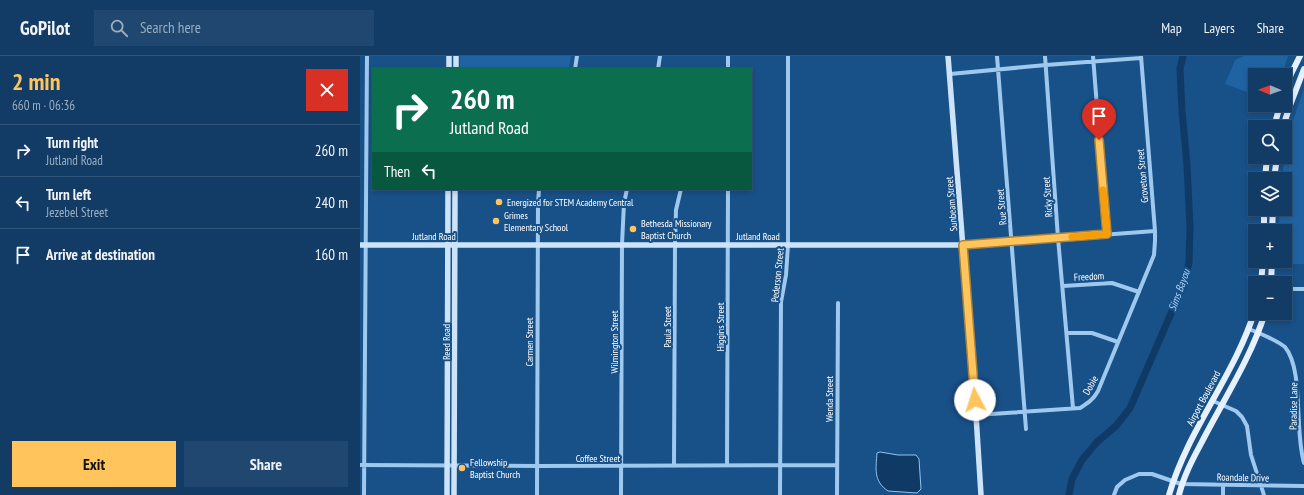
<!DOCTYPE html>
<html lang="en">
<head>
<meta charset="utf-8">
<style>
	body { margin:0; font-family:"PT Sans Narrow",sans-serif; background:#1f476f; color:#f1f3f6; height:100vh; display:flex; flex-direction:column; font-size:15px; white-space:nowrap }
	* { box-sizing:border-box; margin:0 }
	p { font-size:13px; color:#9cadbf }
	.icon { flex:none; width:22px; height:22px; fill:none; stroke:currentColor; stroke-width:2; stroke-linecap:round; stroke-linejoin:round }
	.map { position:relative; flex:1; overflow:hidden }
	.sheet { display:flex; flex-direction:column; background:#123c66; width:360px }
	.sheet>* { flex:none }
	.hud { position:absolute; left:12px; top:12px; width:380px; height:122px; border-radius:0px; box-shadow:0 2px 6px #0003,0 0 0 1px #31567a; background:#0b6e4f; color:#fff; overflow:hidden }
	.needle { width:26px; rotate:271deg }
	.fabs { position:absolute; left:888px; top:12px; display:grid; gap:8px }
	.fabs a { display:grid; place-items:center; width:44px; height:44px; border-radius:0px; background:#123c66; box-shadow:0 2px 6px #0003,0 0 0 1px #31567a; font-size:20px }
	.pin { position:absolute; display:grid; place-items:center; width:34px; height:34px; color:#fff; margin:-41px -17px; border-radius:50% 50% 50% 0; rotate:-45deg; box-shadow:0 0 4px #0007 }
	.pin .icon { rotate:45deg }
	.me { position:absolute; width:44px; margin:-22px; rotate:355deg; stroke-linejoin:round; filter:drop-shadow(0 0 3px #0008) }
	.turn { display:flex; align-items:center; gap:14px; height:84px; padding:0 12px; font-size:18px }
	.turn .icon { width:52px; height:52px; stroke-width:2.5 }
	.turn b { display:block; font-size:28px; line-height:34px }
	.then { display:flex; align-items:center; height:38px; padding:0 12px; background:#0003; gap:8px; font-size:15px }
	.round { display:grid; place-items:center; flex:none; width:42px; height:42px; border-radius:0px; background:#1f476f }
	.overview { display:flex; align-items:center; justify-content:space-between; height:68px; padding:0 12px }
	h1 { font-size:24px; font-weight:700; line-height:30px; color:#ffc55c }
	.button { display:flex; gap:8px; margin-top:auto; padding:8px 12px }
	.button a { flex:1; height:46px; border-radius:0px; background:#ffc55c; color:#111; font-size:16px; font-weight:700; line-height:46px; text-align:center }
	.button a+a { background:#1f476f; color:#f1f3f6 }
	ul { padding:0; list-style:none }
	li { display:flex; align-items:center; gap:12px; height:52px; padding:0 12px; border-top:1px solid #31567a }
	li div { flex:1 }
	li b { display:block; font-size:15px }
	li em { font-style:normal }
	header { display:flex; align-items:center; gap:24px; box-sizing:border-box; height:56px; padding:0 20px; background:#123c66; border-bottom:1px solid #31567a }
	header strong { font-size:19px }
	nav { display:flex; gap:22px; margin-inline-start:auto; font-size:14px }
	.search { width:280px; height:36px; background:#1f476f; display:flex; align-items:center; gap:10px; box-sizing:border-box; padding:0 14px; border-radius:0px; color:#9cadbf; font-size:15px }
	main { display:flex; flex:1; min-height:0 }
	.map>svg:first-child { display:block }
	.green { fill:#2063a2 }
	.water { fill:#0f3a66; stroke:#92c4f0 }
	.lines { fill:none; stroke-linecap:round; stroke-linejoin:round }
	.river { stroke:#0f3a66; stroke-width:7 }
	.street { stroke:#9fc8ee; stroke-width:4 }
	.secondary { stroke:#cce3fa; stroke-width:5.5 }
	.primary { stroke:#e6f1ff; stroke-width:6 }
	.route-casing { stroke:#a6803c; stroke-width:10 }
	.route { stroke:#ffc55c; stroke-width:7 }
	.slow { stroke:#f59e0b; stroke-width:7 }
	.poi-dot { fill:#ffc55c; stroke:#185088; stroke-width:1.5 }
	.labels { text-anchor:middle; stroke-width:4; stroke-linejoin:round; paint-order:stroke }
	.street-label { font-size:10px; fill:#fff; stroke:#185088 }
	.poi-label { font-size:10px; fill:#fff; stroke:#185088; text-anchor:start }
	.water-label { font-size:11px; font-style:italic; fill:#abd2f5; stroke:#185088 }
</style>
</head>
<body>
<header>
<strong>GoPilot</strong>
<div class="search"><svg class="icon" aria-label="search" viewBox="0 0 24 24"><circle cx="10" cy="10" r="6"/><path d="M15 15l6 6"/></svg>Search here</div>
<nav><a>Map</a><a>Layers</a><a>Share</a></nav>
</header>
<main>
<section class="sheet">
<div class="overview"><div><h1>2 min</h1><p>660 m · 06:36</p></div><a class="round" style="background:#d93025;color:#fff"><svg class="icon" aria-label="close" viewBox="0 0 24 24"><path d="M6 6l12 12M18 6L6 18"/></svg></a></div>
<ul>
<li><svg class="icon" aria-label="right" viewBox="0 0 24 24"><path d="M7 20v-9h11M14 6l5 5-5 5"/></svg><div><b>Turn right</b><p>Jutland Road</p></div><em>260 m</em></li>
<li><svg class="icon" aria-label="left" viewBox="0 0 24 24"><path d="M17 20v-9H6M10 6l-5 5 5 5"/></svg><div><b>Turn left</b><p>Jezebel Street</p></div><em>240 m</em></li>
<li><svg class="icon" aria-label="arrive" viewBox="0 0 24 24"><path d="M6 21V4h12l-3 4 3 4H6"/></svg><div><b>Arrive at destination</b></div><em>160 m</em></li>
</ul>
<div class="button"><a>Exit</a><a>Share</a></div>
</section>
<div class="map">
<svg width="944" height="439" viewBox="0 0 944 439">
	<rect width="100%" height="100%" fill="#185088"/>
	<!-- green -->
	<path class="green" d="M100,0H211L209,13H100Z
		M884,0H928L922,19H895V39L865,28L875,4Z
		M944,34V208H917V205H925V175H918L920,153H925V123H922C925,93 932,63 944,34Z"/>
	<!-- water -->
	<path class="water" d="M520,396L538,399H556L559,403L561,433L557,437L528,435C513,425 516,412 517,397Z"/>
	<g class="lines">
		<!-- river -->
		<path class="river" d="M709,439L712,423L722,404L737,386L756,370L770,352L822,232L829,207L830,171L827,109L822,55L820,13L823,0"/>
		<!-- street -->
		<path class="street" d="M637,0L666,373
			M685,0L698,182L713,352
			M733,0L747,178
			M215,13L217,0
			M298,13L300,0
			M368,13V0
			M590,18L686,9L781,2
			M603,189L795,175
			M703,230L752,227L779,236
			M925,233H944
			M889,273C901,278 915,283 925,291C944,314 934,373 944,407
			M707,277H732L758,286
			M853,345L876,355L882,361L887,370L891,399L904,439
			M616,359L720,352C728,347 733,344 738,335L794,199L795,185V175L781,0
			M0,409L177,410L477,409
			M367,409L368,133
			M314,410L315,189L316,154L321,133
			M4,439L7,0
			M177,439L178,148L179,133
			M261,439L262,188L264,147L267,133
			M420,439L421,246L426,219L428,189V0
			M477,439L478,247
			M754,439L757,431L765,424L779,418H792L821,428L944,430
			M863,439V428"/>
		<!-- secondary -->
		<path class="secondary" d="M588,0L616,359L621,439
			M89,13V0
			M96,13V0
			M0,189C201,189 402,189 603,189
			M87,439L88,133
			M94,439L95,133"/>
		<!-- primary -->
		<path class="primary" d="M925,35L931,18L940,0
			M914,71L920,49
			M923,71L929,52L944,13
			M905,123L907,101
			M914,123L917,101
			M904,175V153
			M912,175L913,153
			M901,227L903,205
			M911,227L912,205
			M809,439C828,373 875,319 895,254
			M819,439C824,418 835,399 845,380C866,340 891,301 905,257"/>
	</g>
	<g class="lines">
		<defs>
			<path id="route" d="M615,344L603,189L747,178L739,84"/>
		</defs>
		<!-- route casing -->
		<use href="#route" class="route-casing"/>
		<!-- route -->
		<use href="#route" class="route"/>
		<!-- slow -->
		<path class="slow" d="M712,181L747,178L743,134"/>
	</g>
	<!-- markers -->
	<g class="poi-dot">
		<circle cx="139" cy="146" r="4"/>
		<circle cx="136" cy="165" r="4"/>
		<circle cx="273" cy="173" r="4"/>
		<circle cx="102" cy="412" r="4"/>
	</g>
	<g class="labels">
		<!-- street labels -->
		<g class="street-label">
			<text transform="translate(782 120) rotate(-95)" y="4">Groveton Street</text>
			<text transform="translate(687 141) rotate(-94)" y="4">Ricky Street</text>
			<text transform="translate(591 148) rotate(-95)" y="4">Sunbeam Street</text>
			<text transform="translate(641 151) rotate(-95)" y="4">Rue Street</text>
			<text x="74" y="184">Jutland Road</text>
			<text x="398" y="184">Jutland Road</text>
			<text transform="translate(417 219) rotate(-84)" y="4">Pederson Street</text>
			<text transform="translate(729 220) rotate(-3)" y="4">Freedom</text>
			<text transform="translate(307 271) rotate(-90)" y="4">Paula Street</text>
			<text transform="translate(360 271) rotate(-90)" y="4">Higgins Street</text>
			<text transform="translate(86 286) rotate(-90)" y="4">Reed Road</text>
			<text transform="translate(169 286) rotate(-90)" y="4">Carmen Street</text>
			<text transform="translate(254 286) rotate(-90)" y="4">Wilmington Street</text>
			<text transform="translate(730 329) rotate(-61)" y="4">Dobie</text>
			<text transform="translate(843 342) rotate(-62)" y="4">Airport Boulevard</text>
			<text transform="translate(469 343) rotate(-90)" y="4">Wenda Street</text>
			<text transform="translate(933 350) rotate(-89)" y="4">Paradise Lane</text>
			<text x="238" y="406">Coffee Street</text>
			<text transform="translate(883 421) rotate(1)" y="4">Roandale Drive</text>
		</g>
		<!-- poi labels -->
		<g class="poi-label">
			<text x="147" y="150">Energized for STEM Academy Central</text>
			<text x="144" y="163">Grimes<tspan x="144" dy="12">Elementary School</tspan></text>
			<text x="281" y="171">Bethesda Missionary<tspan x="281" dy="12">Baptist Church</tspan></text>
			<text x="110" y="410">Fellowship<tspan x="110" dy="12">Baptist Church</tspan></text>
		</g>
		<!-- water labels -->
		<g class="water-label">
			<text transform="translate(819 234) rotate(-70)" y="4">Sims Bayou</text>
		</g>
	</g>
</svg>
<div class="fabs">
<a><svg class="needle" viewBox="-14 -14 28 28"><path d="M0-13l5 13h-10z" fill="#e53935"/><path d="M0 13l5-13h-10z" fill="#9cadbf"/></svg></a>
<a><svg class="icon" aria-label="search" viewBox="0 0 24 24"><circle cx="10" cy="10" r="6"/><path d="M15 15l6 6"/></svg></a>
<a><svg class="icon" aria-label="layers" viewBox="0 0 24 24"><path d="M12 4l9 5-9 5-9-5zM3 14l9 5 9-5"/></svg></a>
<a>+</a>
<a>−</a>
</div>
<div class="pin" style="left:739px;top:84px;background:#d93025"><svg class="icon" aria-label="arrive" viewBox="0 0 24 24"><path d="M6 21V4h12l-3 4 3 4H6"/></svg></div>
<svg class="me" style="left:615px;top:344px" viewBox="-20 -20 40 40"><circle r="19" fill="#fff"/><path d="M0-13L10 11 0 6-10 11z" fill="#ffc55c"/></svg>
<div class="hud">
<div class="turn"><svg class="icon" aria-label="right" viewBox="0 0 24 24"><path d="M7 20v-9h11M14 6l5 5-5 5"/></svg><div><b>260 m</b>Jutland Road</div></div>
<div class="then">Then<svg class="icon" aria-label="left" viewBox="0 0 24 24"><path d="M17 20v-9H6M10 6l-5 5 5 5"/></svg></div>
</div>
</div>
</main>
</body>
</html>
